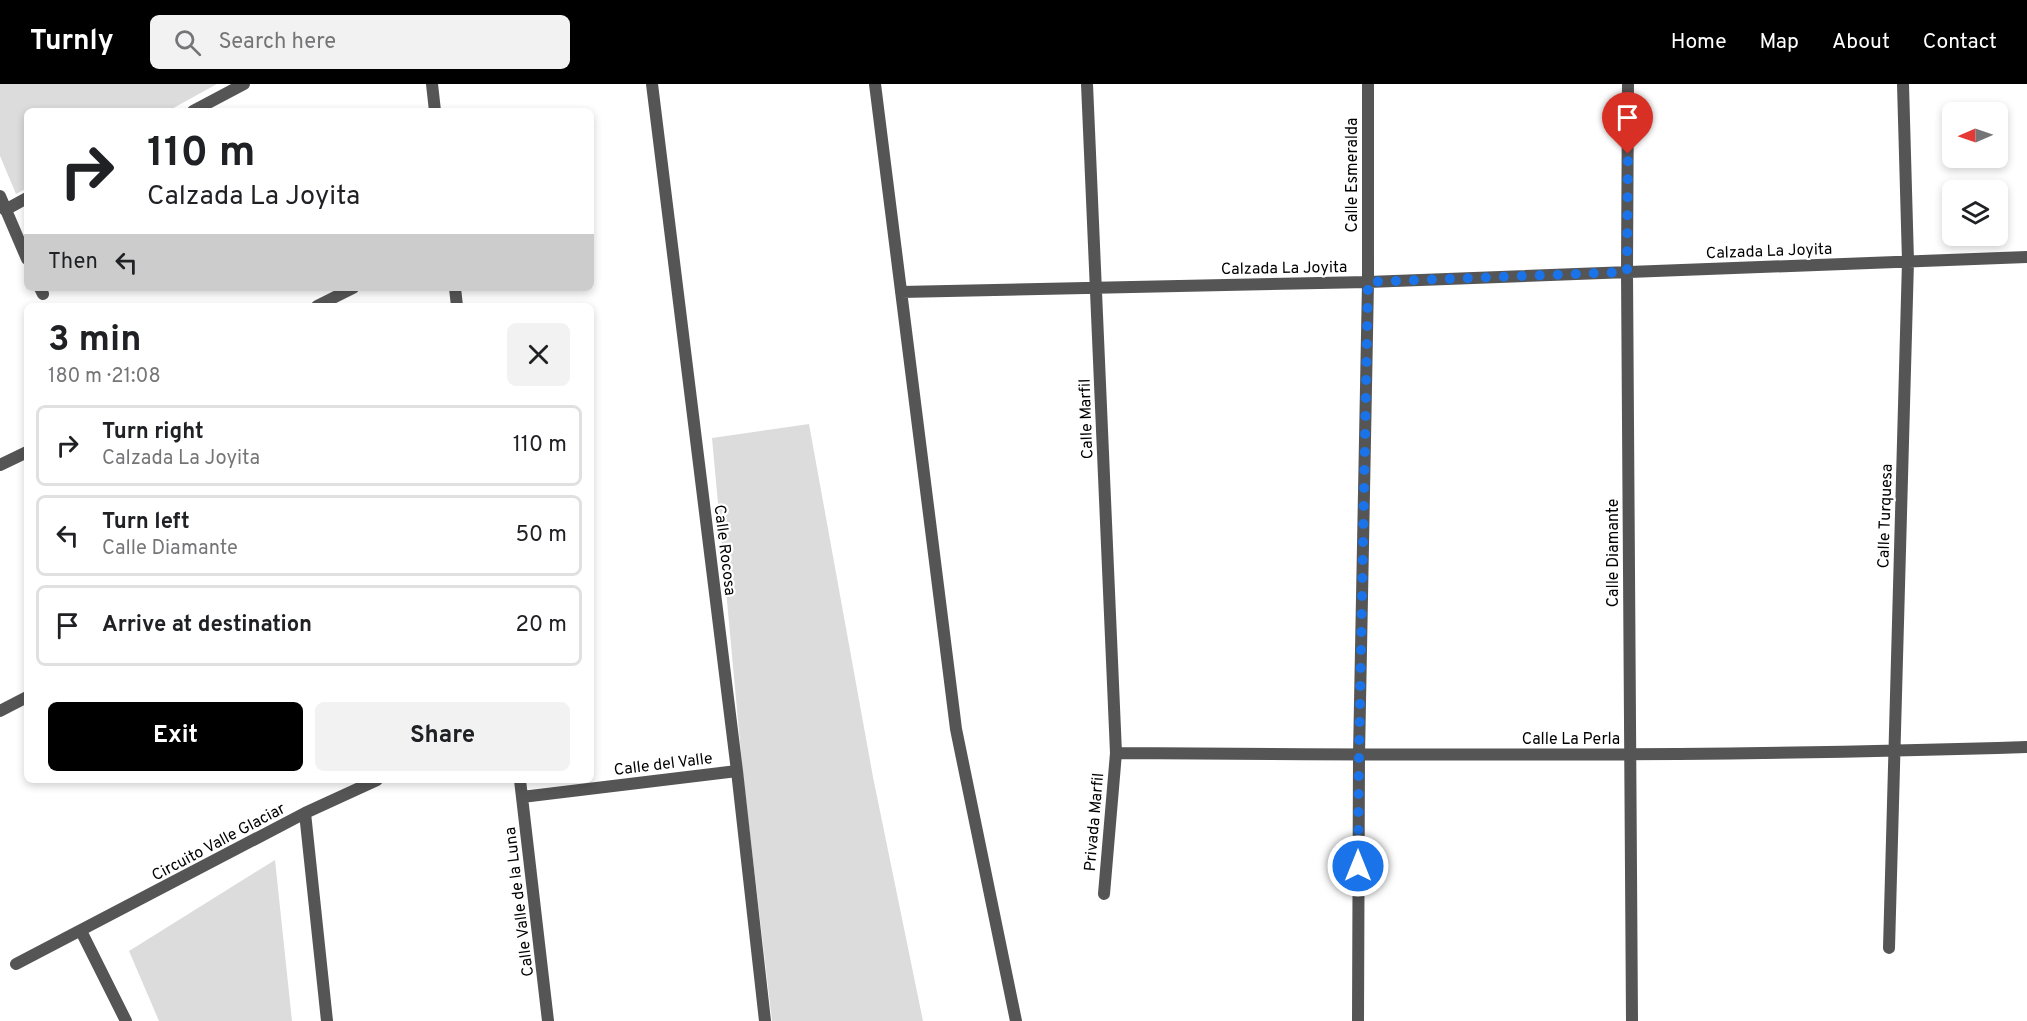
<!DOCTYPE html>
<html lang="en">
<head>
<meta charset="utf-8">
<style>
	body { margin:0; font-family:Overpass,sans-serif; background:#f2f2f2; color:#202124; height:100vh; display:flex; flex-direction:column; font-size:22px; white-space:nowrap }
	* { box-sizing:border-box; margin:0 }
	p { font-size:20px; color:#757577 }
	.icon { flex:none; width:33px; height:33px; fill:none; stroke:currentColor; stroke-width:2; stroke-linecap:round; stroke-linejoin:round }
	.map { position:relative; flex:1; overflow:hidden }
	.side { position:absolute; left:24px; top:219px; width:570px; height:480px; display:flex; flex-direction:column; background:#fff; border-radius:9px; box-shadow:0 3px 9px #0003 }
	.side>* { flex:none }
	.hud { position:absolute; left:24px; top:24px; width:570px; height:183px; border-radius:9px; box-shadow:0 3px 9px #0003; background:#fff; color:#202124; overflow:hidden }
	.needle { width:39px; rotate:268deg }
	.tools { position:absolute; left:1942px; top:18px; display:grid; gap:12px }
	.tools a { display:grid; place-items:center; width:66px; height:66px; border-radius:9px; background:#fff; box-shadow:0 3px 9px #0003; font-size:30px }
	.pin { position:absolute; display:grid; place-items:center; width:51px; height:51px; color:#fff; margin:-62px -26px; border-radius:50% 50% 50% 0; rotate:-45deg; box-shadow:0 0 6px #0007 }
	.pin .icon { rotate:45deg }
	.me { position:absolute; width:66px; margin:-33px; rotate:0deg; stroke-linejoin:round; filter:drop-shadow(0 0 4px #0008) }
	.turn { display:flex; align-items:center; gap:21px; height:126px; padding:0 24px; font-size:27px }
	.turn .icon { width:78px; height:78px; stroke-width:2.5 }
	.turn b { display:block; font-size:42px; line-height:51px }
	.then { display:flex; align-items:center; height:57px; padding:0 24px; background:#0003; gap:12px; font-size:22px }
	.round { display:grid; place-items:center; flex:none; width:63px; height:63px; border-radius:9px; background:#f2f2f2 }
	.head { display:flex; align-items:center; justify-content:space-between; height:102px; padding:0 24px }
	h1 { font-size:36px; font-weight:700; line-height:45px }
	.action { display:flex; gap:12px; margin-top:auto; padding:12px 24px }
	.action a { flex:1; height:69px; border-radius:9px; background:#000; color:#fff; font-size:24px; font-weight:700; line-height:69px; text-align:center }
	.action a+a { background:#f2f2f2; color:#202124 }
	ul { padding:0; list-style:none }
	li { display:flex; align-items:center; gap:18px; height:81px; margin:0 12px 9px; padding:0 12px; border:3px solid #e0e0e0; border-radius:9px }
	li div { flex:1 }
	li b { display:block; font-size:22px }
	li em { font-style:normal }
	header { display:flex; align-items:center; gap:36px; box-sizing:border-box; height:84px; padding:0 30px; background:#000; color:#fff }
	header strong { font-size:28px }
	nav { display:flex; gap:33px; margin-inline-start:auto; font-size:21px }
	.search { width:420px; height:54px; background:#f2f2f2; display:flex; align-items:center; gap:15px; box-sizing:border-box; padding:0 21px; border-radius:9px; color:#757577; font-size:22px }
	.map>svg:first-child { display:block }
	.green { fill:#dcdcdc }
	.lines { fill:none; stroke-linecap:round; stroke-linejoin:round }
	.minor { stroke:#555; stroke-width:12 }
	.route { stroke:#1a73e8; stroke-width:10; stroke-dasharray:0 18 }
	.labels { text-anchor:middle; stroke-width:4.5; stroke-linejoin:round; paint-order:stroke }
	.street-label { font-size:16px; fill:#000; stroke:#fff }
</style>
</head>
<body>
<header>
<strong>Turnly</strong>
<div class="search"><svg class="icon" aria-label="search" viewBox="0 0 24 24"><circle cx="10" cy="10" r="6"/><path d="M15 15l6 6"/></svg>Search here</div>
<nav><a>Home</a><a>Map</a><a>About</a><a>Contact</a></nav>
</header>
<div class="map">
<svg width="2027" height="937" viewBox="0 0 2027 937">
	<rect width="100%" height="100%" fill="#fff"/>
	<!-- green -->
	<path class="green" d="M0,0H217L168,27H27V104L16,110L0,72Z
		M809,340L873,693L923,937H772L743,691L712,354Z
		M275,776L292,937H159L129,867Z"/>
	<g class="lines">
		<!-- minor -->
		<path class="minor" d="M432,0L435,27
			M652,0L737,687L765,937
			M875,0L956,645L1016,937
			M1087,0L1116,669L1104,810
			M1628,0L1627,188L1632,937
			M193,27L244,0
			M0,112L27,175
			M5,126L27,114
			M40,204L43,210
			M455,204L457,222
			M901,208L1368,198L2027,173
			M317,222L353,204
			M0,381L27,368
			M0,627L27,613
			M1116,669C1419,671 1723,673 2027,663
			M520,696L548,937
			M522,713L737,687
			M305,729L327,937
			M81,847L126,937
			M1889,864L1908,177L1903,0
			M16,880L305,729L377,696
			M1358,937L1359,671L1368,198V0"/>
	</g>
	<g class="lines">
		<!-- route -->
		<path class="route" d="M1358,782L1359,671L1368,198L1627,188L1628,70"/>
	</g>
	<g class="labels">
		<!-- street labels -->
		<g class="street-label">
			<text transform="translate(1351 91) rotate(-90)" y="6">Calle Esmeralda</text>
			<text transform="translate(1769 166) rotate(-2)" y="6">Calzada La Joyita</text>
			<text transform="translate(1284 183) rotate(-1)" y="6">Calzada La Joyita</text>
			<text transform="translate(1085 335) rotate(-92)" y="6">Calle Marfil</text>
			<text transform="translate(1884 432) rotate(-88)" y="6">Calle Turquesa</text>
			<text transform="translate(726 466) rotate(83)" y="6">Calle Rocosa</text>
			<text transform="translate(1612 469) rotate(-90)" y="6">Calle Diamante</text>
			<text x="1571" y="660">Calle La Perla</text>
			<text transform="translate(663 679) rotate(-7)" y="6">Calle del Valle</text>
			<text transform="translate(1093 738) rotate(-85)" y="6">Privada Marfil</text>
			<text transform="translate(218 757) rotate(-28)" y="6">Circuito Valle Glaciar</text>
			<text transform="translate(518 818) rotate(-97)" y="6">Calle Valle de la Luna</text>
		</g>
	</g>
</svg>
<div class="tools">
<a><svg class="needle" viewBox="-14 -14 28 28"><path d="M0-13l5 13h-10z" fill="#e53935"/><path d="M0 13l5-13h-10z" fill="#757577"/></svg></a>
<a><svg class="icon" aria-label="layers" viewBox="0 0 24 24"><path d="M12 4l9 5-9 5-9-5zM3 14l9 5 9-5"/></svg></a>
</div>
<div class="pin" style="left:1628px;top:70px;background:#d93025"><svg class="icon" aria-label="arrive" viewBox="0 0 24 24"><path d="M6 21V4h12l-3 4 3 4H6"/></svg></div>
<svg class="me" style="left:1358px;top:782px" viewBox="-20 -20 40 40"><circle r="17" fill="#1a73e8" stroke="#fff" stroke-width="3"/><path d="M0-11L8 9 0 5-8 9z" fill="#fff"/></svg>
<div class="hud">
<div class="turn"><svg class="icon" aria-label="right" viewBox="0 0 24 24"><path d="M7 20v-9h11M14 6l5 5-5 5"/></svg><div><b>110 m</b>Calzada La Joyita</div></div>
<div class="then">Then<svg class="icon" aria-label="left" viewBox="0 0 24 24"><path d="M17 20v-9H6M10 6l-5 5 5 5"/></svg></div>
</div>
<section class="side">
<div class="head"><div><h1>3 min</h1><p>180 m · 21:08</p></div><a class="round"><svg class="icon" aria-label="close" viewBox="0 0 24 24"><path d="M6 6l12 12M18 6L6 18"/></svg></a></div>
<ul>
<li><svg class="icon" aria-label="right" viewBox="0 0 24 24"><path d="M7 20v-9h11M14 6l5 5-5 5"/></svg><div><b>Turn right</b><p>Calzada La Joyita</p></div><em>110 m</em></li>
<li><svg class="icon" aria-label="left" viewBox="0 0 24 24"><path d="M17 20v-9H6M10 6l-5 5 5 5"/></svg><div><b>Turn left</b><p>Calle Diamante</p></div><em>50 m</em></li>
<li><svg class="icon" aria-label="arrive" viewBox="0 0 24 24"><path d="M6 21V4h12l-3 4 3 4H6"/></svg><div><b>Arrive at destination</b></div><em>20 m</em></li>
</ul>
<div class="action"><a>Exit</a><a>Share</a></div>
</section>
</div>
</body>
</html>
